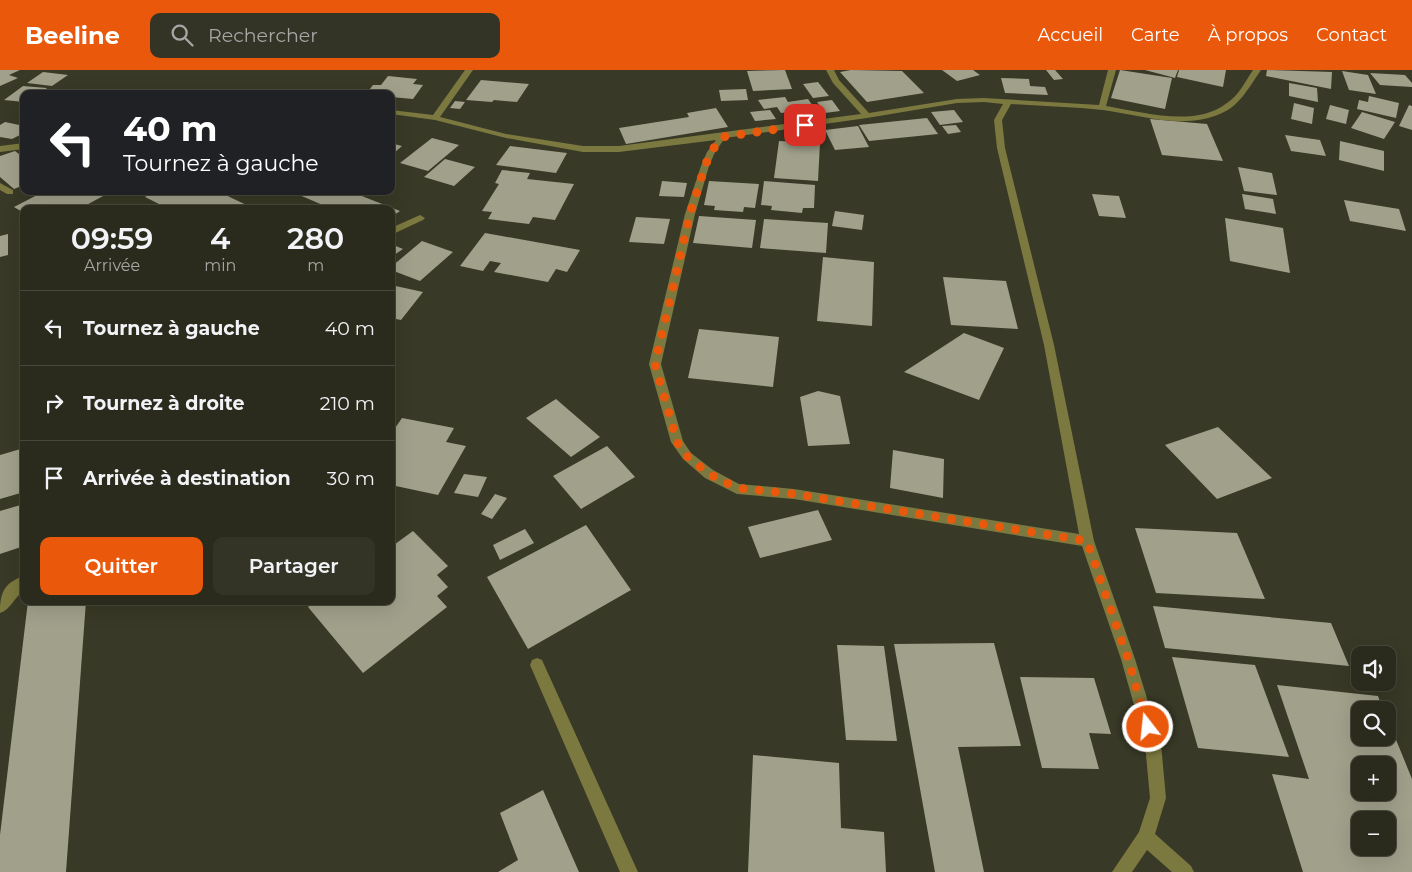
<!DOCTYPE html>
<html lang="fr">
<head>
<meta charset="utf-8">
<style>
	body { margin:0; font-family:Montserrat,sans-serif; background:#333326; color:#f1f3f6; height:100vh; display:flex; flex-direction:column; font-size:19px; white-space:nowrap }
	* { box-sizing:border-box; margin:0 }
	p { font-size:16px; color:#a6a7a4 }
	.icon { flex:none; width:28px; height:28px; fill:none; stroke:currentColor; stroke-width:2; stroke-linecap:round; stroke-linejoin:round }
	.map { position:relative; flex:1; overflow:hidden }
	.details { position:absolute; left:20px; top:135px; width:375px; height:400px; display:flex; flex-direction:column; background:#2b2b1d; border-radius:10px; box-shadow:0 5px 20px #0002,0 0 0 1px #47473b }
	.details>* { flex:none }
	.banner { position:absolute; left:20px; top:20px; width:375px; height:105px; border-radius:10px; box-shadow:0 5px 20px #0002,0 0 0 1px #47473b; background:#202124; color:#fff; overflow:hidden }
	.buttons { position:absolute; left:1351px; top:576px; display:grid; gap:10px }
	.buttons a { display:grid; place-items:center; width:45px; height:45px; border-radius:10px; background:#2b2b1d; box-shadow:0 5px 20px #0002,0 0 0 1px #47473b; font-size:25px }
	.pin { position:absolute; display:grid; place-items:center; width:42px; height:42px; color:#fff; margin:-21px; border-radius:10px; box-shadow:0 2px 8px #0006 }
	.me { position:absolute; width:55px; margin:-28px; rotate:344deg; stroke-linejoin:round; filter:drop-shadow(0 0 4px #0008) }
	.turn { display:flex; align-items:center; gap:18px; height:105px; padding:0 20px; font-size:22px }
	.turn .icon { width:65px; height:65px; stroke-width:2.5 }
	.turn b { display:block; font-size:35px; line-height:42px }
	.eta { display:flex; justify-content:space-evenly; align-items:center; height:85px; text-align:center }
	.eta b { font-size:30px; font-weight:600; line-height:35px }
	.button { display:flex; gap:10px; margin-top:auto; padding:10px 20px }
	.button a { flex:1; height:58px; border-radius:10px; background:#ea580c; color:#fff; font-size:20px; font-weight:600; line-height:58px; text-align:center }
	.button a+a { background:#333326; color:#f1f3f6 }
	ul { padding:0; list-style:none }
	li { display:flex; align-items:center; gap:15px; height:75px; padding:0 20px; border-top:1px solid #47473b }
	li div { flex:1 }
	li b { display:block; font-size:19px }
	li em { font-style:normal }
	header { display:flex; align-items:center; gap:30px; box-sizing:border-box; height:70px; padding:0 25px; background:#ea580c; color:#fff }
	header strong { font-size:24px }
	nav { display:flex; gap:28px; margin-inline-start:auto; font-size:18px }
	.search { width:350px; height:45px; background:#333326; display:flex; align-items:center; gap:12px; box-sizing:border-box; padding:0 18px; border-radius:10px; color:#a6a7a4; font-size:19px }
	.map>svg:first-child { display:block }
	.building { fill:#a1a08b; fill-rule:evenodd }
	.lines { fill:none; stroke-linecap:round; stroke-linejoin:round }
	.minor { fill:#7b793f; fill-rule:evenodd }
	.route { stroke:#ea580c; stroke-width:9; stroke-dasharray:0 16.2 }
</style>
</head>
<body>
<header>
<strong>Beeline</strong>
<div class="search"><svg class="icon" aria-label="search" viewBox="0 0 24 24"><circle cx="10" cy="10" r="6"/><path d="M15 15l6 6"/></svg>Rechercher</div>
<nav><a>Accueil</a><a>Carte</a><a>À propos</a><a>Contact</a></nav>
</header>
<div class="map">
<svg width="1412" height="802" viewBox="0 0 1412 802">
	<rect width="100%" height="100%" fill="#393927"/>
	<!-- building -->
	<path class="building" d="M0,0H20L9,5L18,8L0,16Z
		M785,0L792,19L753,21L747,1Z
		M851,0L902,1L924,23L867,32L840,2Z
		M942,0H973L980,5L957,11Z
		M1046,0H1055L1063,9L1054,10Z
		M1120,0L1172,8L1165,39L1111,28Z
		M1145,0H1178L1175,8Z
		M1179,0H1226L1223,17L1177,7Z
		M1267,0L1332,2L1331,19L1266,6Z
		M1342,1L1368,5L1376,24L1349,20Z
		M43,2L68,5L52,16L27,13Z
		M1370,3L1405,5L1412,13V17L1380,15Z
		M388,6L417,9L413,14L423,15L413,29L391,27V24H366L373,15H381Z
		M1001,8L1029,9L1030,16L1045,17L1048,25L1005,23Z
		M481,10L529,14L517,32L494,30L492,32L466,30Z
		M818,12L829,26L813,28L803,14Z
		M1289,13L1317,18L1318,32L1289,26Z
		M23,16L47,18L40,24H24V32L4,30Z
		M746,19L748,30L721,31L719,20Z
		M1369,26L1399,33L1396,48L1357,39L1359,30L1368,32Z
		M785,27L788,32L808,29L815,39L781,43L777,37L764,39L758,30Z
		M832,30L840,41L825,43L817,32Z
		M455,31L465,32L460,39L450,38Z
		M1294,33L1314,38L1312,54L1291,49Z
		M1330,35L1349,40L1346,54L1326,49Z
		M1409,35L1412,36V60L1399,56Z
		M716,38L728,57L626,74L619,58L689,47L687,43Z
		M770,40L776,49L755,51L750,42Z
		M954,40L963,52L940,55L931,42Z
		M1362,42L1395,52L1384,69L1351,58Z
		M927,48L938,64L869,71L859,55Z
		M1150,49L1207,54L1223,91L1162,85Z
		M5,52L24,56V63L12,69L0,67V55Z
		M956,55L961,62L948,64L942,56Z
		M858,56L869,77L835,80L825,60Z
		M1285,65L1320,70L1326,86L1291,81Z
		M432,68L459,75L428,101L400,93Z
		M779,71L820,73L818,111L774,108Z
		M1340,71L1384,81V101L1339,90Z
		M394,74L402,76L394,83L391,82V76Z
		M510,76L567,83L556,103L496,95Z
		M15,81L24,88V115L14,119L0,107V86Z
		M445,89L475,97L454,116L424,107Z
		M1238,97L1272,103L1277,125L1244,121Z
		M502,100L530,103L527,109L574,114L555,150L533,147L529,154L488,149L492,142L482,141L499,114L495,113Z
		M662,111L687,113L684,127L659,126Z
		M709,111L759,114L755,138L744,137L743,142L714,140L715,136L704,135Z
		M764,111L815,115L814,138H803L802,143L771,140L772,136L761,135Z
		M45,121H97L105,125L79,139H24V143L14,137Z
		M155,121H217L255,139H169L145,127Z
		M290,121H349L400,141L391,147V139H332Z
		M1092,124L1119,126L1126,148L1099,146Z
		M1242,124L1273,129L1276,144L1245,139Z
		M1344,130L1399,139L1406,161L1350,151Z
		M835,141L864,145L862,160L832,156Z
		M699,146L756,150L752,178L693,173Z
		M636,147L670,149L664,174L629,172Z
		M1225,148L1283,158L1290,203L1230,191Z
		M764,149L828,153L826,183L760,178Z
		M485,163L580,180L567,202L556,199L548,212L494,202L501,193L490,191L483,201L460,196Z
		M8,164V185L0,187V166Z
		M422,171L453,182L420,211L391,200V197Z
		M391,174L403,179L391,187Z
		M823,187L874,192L872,256L817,251Z
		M943,207L1006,211L1018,259L951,255Z
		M391,215L423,222L401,250L391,248Z
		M699,259L779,267L773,317L688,308Z
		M964,263L1004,278L979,330L904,302Z
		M818,321L840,326L850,374L808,376L800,327Z
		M556,329L600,367L571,387L526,348Z
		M402,348L454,358L446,372L466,376L438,425L391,415V364Z
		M1218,357L1272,408L1217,429L1165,375Z
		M607,376L635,407L581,439L553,406Z
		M24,378V422L0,429V385Z
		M893,380L944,389L943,428L890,418Z
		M464,404L487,407L478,427L454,423Z
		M495,424L507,428L492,449L481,444Z
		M24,434V476L0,484V441Z
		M818,440L832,470L760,488L748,457Z
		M586,455L631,520L528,579L487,507Z
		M1135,458L1237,463L1265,529L1156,523Z
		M525,459L534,473L500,490L493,475Z
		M413,461L448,496L437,505L448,517L437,526L447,537L363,603L308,537L316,531H391V477Z
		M28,531H86L66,802H0V765Z
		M1153,536L1331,553L1349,596L1165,578Z
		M994,573L1021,676L958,677L984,802H935L894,574Z
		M837,575L884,576L897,671L846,670Z
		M1172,587L1255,595L1289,687L1198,678Z
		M1020,607L1094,608L1111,664L1089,663L1099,699L1042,698Z
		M1277,615L1378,626L1383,640H1360V668H1388V650L1412,709V802H1303L1272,704L1309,709ZM1360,695H1388V722H1360ZM1360,750H1388V778H1360Z
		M753,685L839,693L841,758L884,762L886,802H748Z
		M543,720L579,802H498L518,790L500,743Z"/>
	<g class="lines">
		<!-- minor -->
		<path class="minor" d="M465,0H473L440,47L506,64L583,76H619L861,44L833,13L826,0H834L839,10L869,43L957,29L984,28L1099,35L1108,0H1116L1106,36C1143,42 1195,58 1227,33C1239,25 1245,12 1253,0H1261C1249,17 1240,36 1220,44C1183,60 1140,45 1103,40C1072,37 1041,36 1011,34L1002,50L1005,78L1054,275L1094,471L1135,589L1161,674L1166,728L1155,764L1191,796L1194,802H1172L1147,780L1132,802H1112L1139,762L1150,728L1145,674L1121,589L1082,476L794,429L737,424L705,408L683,389L671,372L649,294L685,144L701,96L707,82L716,70L619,82H583L506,68L435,50L391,44V40L433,45ZM984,32L1003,34L994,50L997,78L1044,275L1079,464L794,419L739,414L713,400L691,383L683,371L661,294L695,144L709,96L715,82L725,68L867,48L957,33Z
			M24,73V79L0,82V76Z
			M0,113L13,120V124H7L0,120Z
			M420,145L425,148L423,150L391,165V158Z
			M24,506V520C15,527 10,540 0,543C0,524 3,513 24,506Z
			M537,588L542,590L638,802H620L530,595L532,590Z"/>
	</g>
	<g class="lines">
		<!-- route -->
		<path class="route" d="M805,55L722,67L711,82L705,96L690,144L655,294L677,372L687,386L709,404L737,418L794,424L1087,471L1128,589L1148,657"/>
	</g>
</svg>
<div class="buttons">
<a><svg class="icon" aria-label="sound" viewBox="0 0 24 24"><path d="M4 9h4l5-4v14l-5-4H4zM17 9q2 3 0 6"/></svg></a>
<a><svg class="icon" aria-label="search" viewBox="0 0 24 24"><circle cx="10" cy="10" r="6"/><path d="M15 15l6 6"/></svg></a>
<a>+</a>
<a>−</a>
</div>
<div class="pin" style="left:805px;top:55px;background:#d93025"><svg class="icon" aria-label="arrive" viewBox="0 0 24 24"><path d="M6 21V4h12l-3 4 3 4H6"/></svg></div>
<svg class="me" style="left:1148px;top:657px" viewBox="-20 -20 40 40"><circle r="17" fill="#ea580c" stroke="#fff" stroke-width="3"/><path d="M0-11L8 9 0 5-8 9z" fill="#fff"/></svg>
<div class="banner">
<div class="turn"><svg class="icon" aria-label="left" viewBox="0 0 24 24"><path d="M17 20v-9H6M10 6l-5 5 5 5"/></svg><div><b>40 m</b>Tournez à gauche</div></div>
</div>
<section class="details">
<div class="eta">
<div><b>09:59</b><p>Arrivée</p></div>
<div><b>4</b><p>min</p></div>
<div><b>280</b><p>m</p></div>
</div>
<ul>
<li><svg class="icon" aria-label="left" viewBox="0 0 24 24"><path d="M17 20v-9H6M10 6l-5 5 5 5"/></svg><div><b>Tournez à gauche</b></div><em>40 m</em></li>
<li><svg class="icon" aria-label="right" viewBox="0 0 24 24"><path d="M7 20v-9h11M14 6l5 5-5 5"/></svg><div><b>Tournez à droite</b></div><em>210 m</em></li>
<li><svg class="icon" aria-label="arrive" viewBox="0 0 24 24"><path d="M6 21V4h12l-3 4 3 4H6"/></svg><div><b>Arrivée à destination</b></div><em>30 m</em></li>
</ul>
<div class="button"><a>Quitter</a><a>Partager</a></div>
</section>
</div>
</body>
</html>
